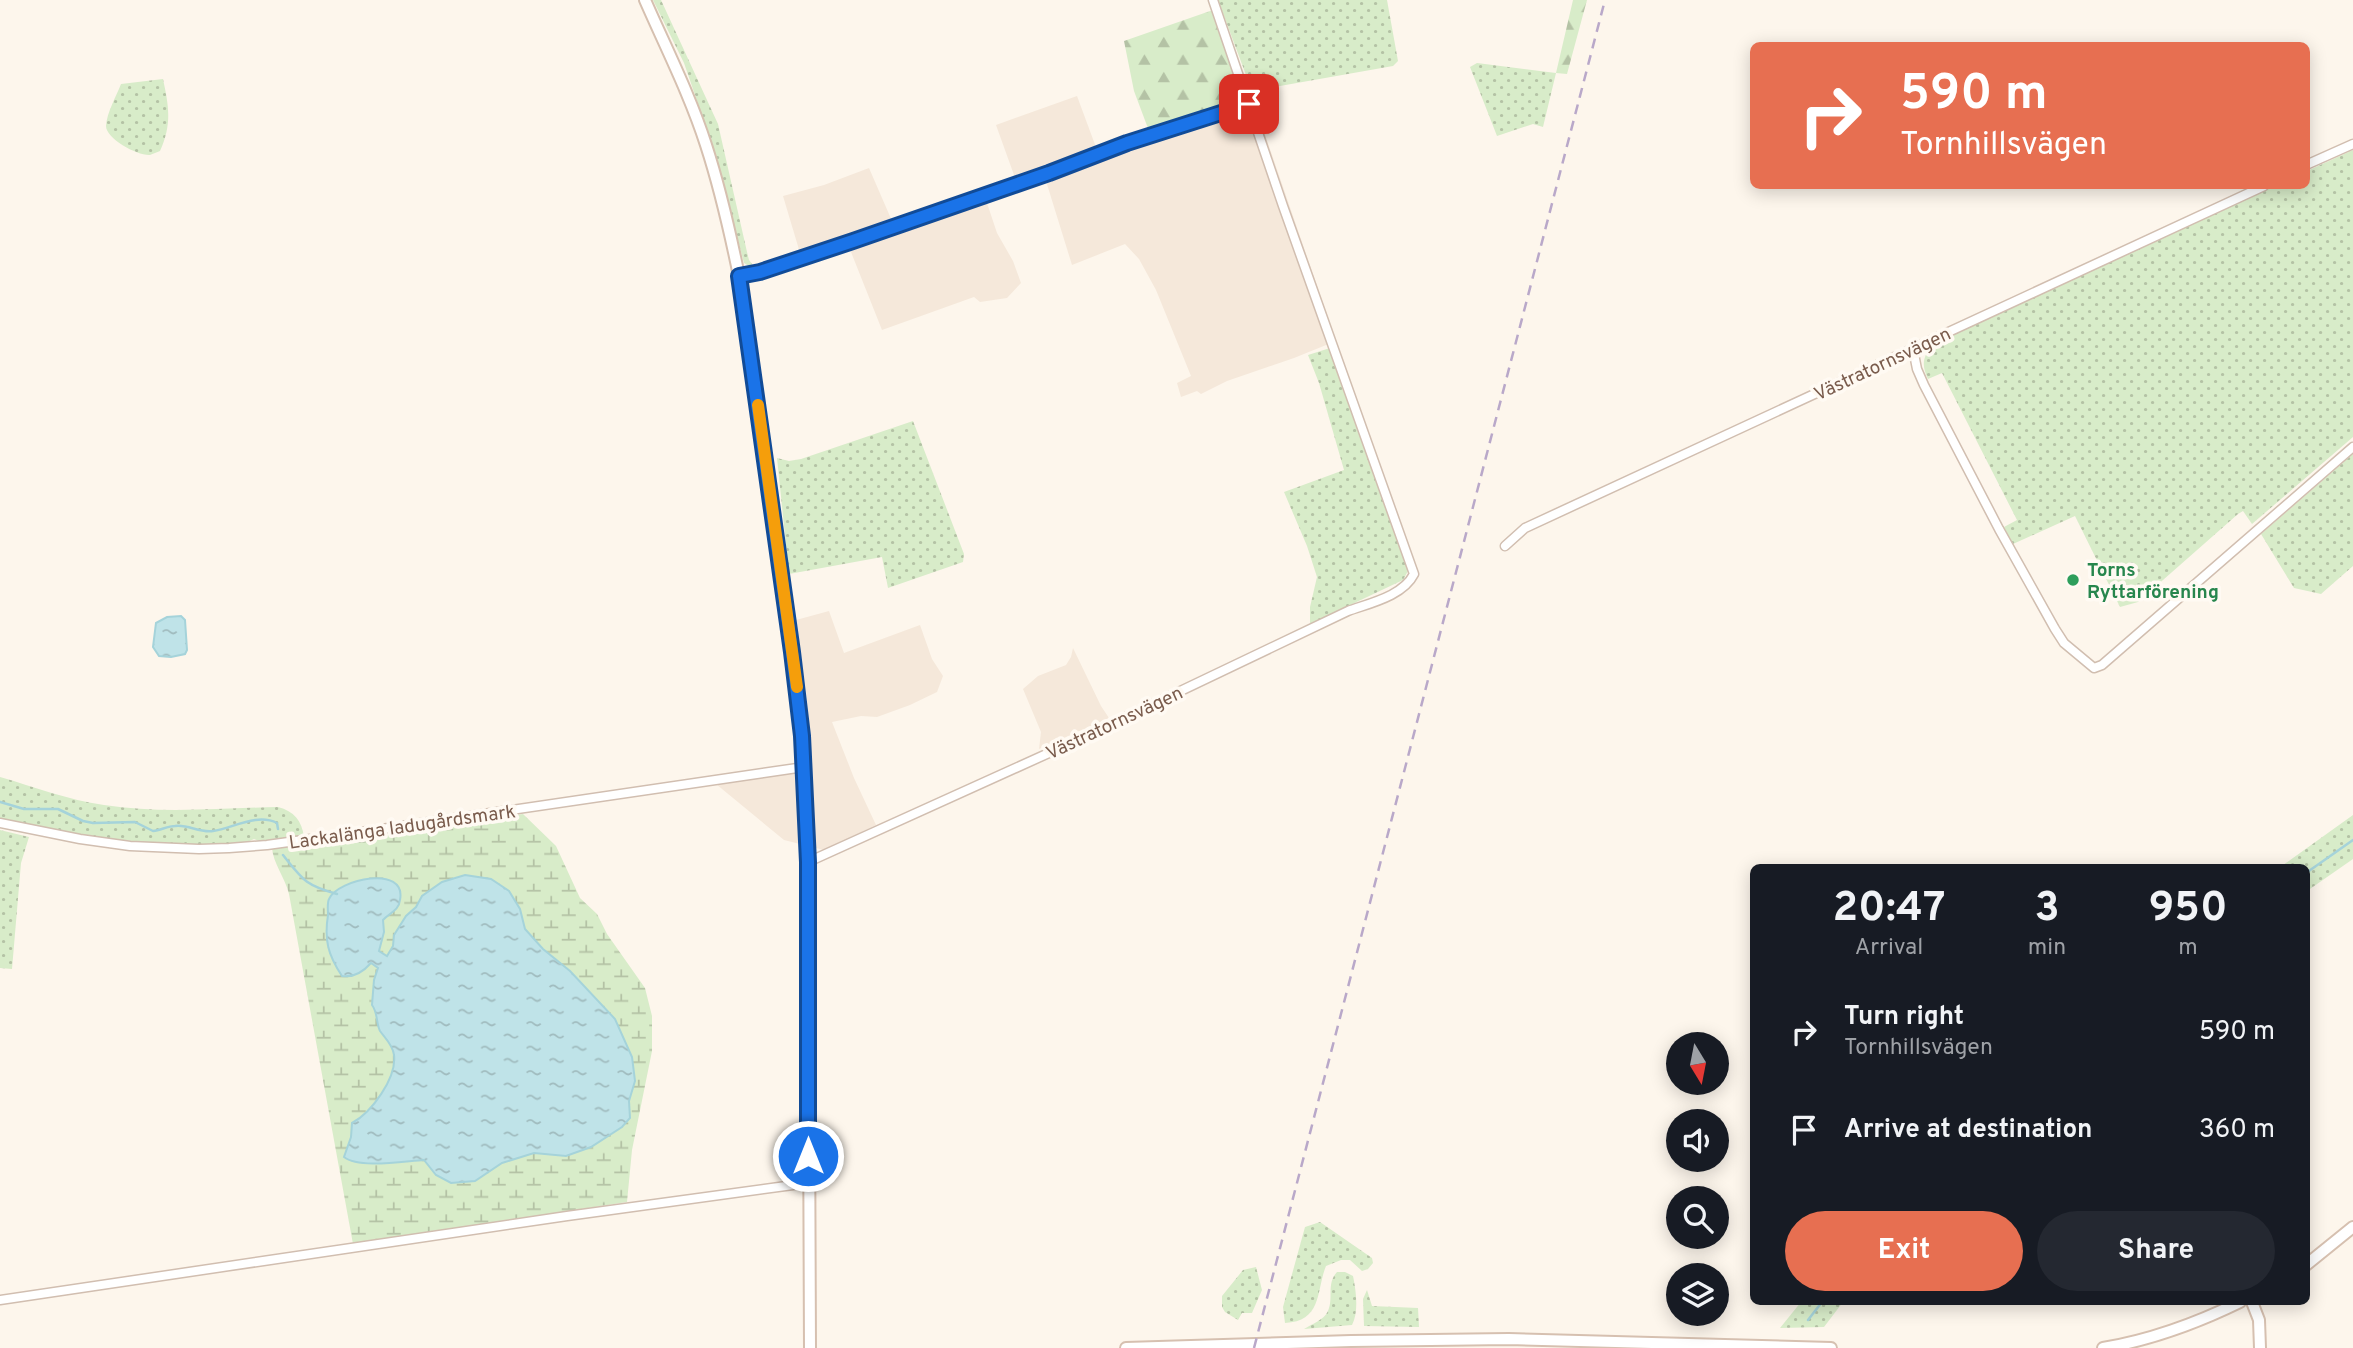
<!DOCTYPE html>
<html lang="en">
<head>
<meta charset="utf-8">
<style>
	body { margin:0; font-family:Overpass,sans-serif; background:#242831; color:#f1f3f6; height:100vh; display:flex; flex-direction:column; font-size:26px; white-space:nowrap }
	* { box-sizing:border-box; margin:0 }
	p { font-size:23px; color:#9ea1a6 }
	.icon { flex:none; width:38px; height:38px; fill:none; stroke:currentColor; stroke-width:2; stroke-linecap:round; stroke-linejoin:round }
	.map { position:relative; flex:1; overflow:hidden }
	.details { position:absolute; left:1750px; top:864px; width:560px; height:441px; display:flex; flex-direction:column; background:#171b24; border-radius:10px; box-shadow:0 4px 18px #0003 }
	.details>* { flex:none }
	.top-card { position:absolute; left:1750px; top:42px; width:560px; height:147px; border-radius:10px; box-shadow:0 4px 18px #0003; background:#e76f51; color:#fff; overflow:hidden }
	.needle { width:46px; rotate:170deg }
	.tools { position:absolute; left:1666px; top:1032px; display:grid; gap:14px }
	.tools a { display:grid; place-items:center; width:63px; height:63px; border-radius:50%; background:#171b24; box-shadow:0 4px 18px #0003; font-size:35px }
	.pin { position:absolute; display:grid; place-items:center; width:60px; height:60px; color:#fff; margin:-30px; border-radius:14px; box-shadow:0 4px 10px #0006 }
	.me { position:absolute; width:77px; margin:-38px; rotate:0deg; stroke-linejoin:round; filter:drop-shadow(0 0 5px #0008) }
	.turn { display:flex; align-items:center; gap:24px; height:147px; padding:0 35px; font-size:32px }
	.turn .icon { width:91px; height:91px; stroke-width:2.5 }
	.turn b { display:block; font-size:49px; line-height:60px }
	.eta { display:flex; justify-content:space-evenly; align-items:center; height:119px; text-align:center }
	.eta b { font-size:42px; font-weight:700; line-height:49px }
	.action { display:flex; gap:14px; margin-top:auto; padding:14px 35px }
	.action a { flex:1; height:80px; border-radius:42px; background:#e76f51; color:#fff; font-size:28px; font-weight:700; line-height:80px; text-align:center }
	.action a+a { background:#242831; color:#f1f3f6 }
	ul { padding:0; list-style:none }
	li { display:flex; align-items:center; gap:21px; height:98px; padding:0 35px }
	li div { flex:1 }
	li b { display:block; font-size:26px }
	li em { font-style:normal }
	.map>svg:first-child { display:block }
	.residential { fill:#f5e8da }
	.grass { fill:url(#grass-dots) }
	.forest { fill:url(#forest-firs) }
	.wetland { fill:url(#wetland-marsh) }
	.water { fill:url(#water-ripples); stroke:#a5d3da; stroke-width:2 }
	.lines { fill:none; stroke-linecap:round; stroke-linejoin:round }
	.stream { stroke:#a5d3da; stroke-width:2.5 }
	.street-casing { stroke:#d1beb0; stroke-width:11 }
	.secondary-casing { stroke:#d6c0b0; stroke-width:14 }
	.street { stroke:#fff; stroke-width:8 }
	.secondary { stroke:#fff; stroke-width:10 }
	.rail { stroke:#b9a8c9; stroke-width:2.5; stroke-dasharray:10 7; stroke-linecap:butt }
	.route-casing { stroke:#114b97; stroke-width:18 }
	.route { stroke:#1a73e8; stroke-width:12 }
	.slow { stroke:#f59e0b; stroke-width:12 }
	.leisure-dot { fill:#2e9e5b; stroke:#fffaf3; stroke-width:2.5 }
	.labels { text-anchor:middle; stroke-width:7; stroke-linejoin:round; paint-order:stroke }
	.street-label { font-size:19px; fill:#7a5c4d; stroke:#fffaf3 }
	.leisure-label { font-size:19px; font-weight:bold; fill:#27864d; stroke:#fffaf3; text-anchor:start }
</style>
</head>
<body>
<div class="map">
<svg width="2353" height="1348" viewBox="0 0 2353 1348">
	<defs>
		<pattern id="grass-dots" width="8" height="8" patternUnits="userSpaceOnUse" patternTransform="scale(1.75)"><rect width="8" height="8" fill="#d8ecc9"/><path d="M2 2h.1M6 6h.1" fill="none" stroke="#b4c2a5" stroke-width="1.8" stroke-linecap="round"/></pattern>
		<pattern id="forest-firs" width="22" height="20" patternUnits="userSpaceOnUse" patternTransform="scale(1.75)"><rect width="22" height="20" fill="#d8ecc9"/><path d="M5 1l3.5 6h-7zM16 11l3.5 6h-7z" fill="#b4c2a5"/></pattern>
		<pattern id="wetland-marsh" width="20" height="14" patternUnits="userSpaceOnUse" patternTransform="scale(1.75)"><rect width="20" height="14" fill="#d8ecc9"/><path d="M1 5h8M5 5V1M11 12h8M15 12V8" fill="none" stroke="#b4c2a5"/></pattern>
		<pattern id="water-ripples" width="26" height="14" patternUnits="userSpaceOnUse" patternTransform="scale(1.75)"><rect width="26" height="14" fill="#bfe3e8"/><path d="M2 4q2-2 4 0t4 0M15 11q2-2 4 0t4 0" fill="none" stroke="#a0bbbe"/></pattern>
	</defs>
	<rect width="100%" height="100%" fill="#fdf6ec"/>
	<!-- residential -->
	<path class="residential" d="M1077,96L1097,150L1122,140L1237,103L1242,99L1261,113L1260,120L1336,341L1294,358L1227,381L1201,394L1197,391L1181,397L1177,383L1191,376L1156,290L1139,259L1125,244L1072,265L1046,181L986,200L997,233L1013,261L1021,283L1007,298L980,302L974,297L882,330L849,247L803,263L783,196L824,185L869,168L892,221L1013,180L1014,175L996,125Z
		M829,611L844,653L920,625L932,659L943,676L937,692L910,705L877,717L861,716L832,722L854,778L876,825L824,850L784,840L716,784L811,771L807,699L796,620Z
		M1073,648L1101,706L1109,718L1039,749L1041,732L1023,689L1038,676L1066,665L1071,657Z"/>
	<!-- grass -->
	<path class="grass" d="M653,0H661L718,124L747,252L749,260L755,268H752L744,263L715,153L684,63Z
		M1218,0H1387L1398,61L1393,66L1252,91Z
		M1477,63L1556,73L1543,127L1533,124L1497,136L1470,67Z
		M163,79C169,107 172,124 160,151C157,152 153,154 150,155C138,156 106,139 106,126C107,112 116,97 121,84Z
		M2353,150V437L2252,524L2243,511L2238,514L2138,602L2120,607L2075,516L2013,544L2004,527L2017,520L1942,373L1928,379C1921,364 1923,358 1932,344L2275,186H2306L2307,171Z
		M1330,348L1408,571L1403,580L1310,624V607L1317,577L1307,546L1284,492L1344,470L1319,383L1308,355Z
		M913,421L964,554L963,562L888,588L882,557L789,574L777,458L789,461L801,459Z
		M2353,454V566L2321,594L2294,588L2261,534Z
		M0,777C35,787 68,800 104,805C161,814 221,808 278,807C294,811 302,821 304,837L259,841L254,839C235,848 209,846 189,845C125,843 63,832 0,820Z
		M2353,815V859L2307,891L2306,868H2279Z
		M0,830L29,837L21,863L12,969L0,968Z
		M1320,1222L1372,1258L1373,1263L1368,1269L1362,1271L1350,1260H1341L1326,1266C1316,1290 1323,1321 1285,1323L1283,1307L1305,1227Z
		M1256,1267L1262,1290L1252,1313H1242L1238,1320L1225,1312L1222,1307V1296L1243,1270Z
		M1337,1272H1345L1353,1276C1356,1290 1359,1312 1352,1325L1304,1329C1312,1324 1324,1320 1328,1311C1334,1298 1326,1284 1337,1272Z
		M1367,1290L1372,1306L1418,1308L1419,1327L1364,1326L1363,1299Z
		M1801,1302H1843L1824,1327L1780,1328Z"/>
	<!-- forest -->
	<path class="forest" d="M1573,0H1587L1567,74L1556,73Z
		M1213,10L1242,99L1223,108L1149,131L1134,91L1124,41Z"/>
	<!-- wetland -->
	<path class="wetland" d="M523,814L556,846L580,898L597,914L607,934L645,988L652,1016V1051L632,1150L627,1202L353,1244L289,894C285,877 273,864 272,847L394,834Z"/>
	<!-- water -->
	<path class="water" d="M181,616L185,620L187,650L185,654L171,657L159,656L153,647L156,623L167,617Z
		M465,875L491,879L509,891L520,909L525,929L543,949L570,971L615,1019L632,1057L635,1081L629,1101L630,1118L622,1127L591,1147L566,1156L534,1153L502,1163L475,1181L451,1183L436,1175L424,1160C405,1161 359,1169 344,1157L351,1137L352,1123C371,1113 397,1078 394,1055C393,1045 385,1038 380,1031C376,1023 378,1013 372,1005L374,980L378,968L371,963C363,972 354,978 342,976C328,955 324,940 328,915C328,910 327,903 329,899C338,879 407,864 400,900C399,911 389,913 383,920L384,932L379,951L387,956L393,946L394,935L406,916L416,907L422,896L442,882Z"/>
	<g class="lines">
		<!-- stream -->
		<path class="stream" d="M0,802L24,809H58L83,821L93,823L135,822L153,831C161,830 168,826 175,826C188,824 199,833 213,831C233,828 257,813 277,823L278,829
			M283,855C303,880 305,885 337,894
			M2306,873L2353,840
			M1808,1320L1822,1302"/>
		<defs>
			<path id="street" d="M2306,165L2353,144
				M739,276L784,264L1049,173L1127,143L1249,104
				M1913,349L1917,369L1924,385L1999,529L2055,629L2064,643L2094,668L2102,665L2353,447
				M1505,546L1525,528L2264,186
				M0,823L80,839L130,846L199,849L229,848L267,845L368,831L804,767
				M808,862L1082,738L1348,611C1370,603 1403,596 1414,574L1283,206L1213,0
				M0,1300L567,1216L808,1183"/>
			<path id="secondary" d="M645,0C666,48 690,95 706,145C720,188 730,232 739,276L798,693L802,735L808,862L810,1348
				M2306,1265L2353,1227
				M2252,1302L2259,1320L2260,1348
				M1126,1348L1351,1341L1509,1339L1831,1348
				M2103,1348C2151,1340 2197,1323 2240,1302"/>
		</defs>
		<!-- street casing -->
		<use href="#street" class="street-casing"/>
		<!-- secondary casing -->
		<use href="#secondary" class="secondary-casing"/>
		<!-- street -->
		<use href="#street" class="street"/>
		<!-- secondary -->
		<use href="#secondary" class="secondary"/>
		<!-- rail -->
		<path class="rail" d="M1254,1348L1605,0"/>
	</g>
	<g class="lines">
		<defs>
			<path id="route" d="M808,1156V862L802,736L792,652L739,276L760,272L853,241L1049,173L1127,143L1249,104"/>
		</defs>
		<!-- route casing -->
		<use href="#route" class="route-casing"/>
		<!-- route -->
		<use href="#route" class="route"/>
		<!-- slow -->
		<path class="slow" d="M758,405L797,687"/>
	</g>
	<!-- markers -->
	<circle class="leisure-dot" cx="2073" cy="580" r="7"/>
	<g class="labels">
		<!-- street labels -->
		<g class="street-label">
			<text transform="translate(1882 363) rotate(-25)" y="7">Västratornsvägen</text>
			<text transform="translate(1114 722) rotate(-25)" y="7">Västratornsvägen</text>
			<text transform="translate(402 826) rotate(-8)" y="7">Lackalänga ladugårdsmark</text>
		</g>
		<!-- leisure labels -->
		<g class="leisure-label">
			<text x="2087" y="576">Torns<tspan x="2087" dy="22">Ryttarförening</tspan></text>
		</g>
	</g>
</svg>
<div class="tools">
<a><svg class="needle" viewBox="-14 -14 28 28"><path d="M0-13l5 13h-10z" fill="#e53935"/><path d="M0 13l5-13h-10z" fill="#9ea1a6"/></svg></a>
<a><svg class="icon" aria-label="sound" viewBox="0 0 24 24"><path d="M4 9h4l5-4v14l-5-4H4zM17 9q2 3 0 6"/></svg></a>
<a><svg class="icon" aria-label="search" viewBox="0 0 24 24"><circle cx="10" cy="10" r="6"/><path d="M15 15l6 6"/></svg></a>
<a><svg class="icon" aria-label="layers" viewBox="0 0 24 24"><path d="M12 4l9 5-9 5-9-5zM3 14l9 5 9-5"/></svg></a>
</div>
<div class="pin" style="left:1249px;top:104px;background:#d93025"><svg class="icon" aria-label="arrive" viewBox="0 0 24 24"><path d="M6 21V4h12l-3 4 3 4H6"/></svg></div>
<svg class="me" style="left:808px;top:1156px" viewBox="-20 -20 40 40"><circle r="17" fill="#1a73e8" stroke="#fff" stroke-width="3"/><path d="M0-11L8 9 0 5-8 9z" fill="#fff"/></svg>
<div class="top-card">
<div class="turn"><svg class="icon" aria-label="right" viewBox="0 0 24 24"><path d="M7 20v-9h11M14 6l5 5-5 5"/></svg><div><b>590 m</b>Tornhillsvägen</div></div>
</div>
<section class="details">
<div class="eta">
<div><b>20:47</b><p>Arrival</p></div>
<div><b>3</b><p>min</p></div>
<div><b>950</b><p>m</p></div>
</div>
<ul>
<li><svg class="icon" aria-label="right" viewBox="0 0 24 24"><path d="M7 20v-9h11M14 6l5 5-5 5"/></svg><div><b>Turn right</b><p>Tornhillsvägen</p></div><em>590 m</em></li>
<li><svg class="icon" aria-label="arrive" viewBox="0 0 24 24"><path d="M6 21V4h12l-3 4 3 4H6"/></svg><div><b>Arrive at destination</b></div><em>360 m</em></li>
</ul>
<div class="action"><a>Exit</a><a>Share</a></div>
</section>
</div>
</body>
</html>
